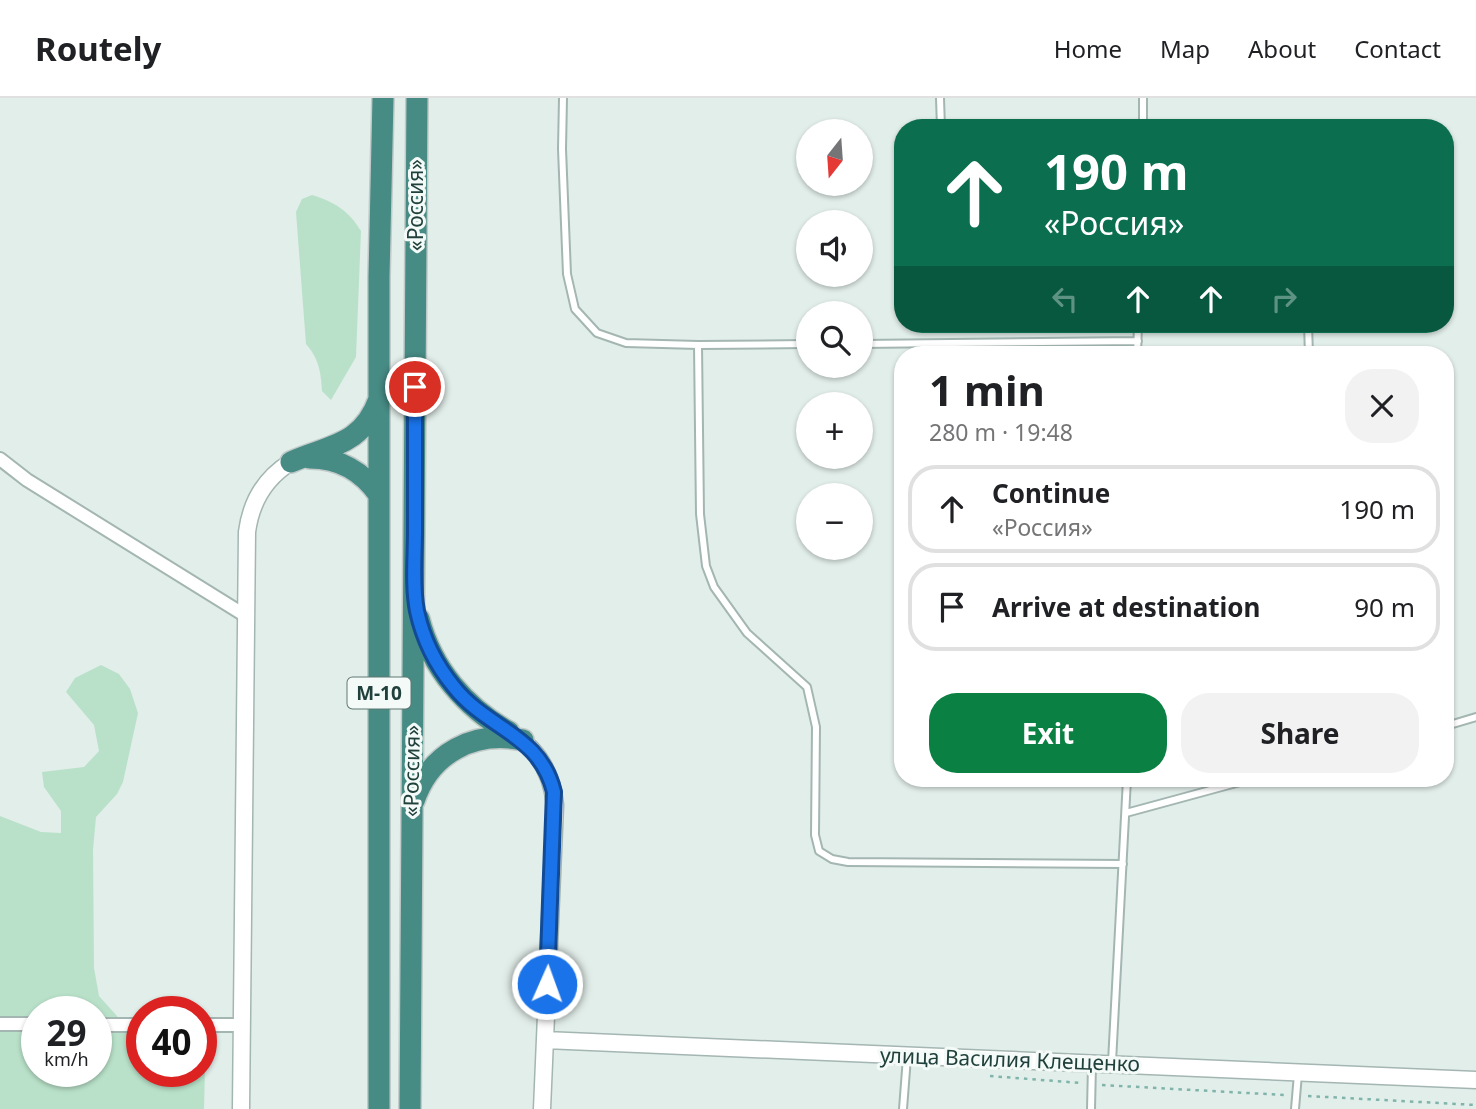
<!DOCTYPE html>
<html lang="en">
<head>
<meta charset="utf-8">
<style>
	body { margin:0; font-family:"Noto Sans",sans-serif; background:#f2f2f2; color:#202124; height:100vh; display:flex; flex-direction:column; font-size:26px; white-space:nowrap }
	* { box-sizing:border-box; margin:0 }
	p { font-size:23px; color:#757577 }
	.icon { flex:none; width:38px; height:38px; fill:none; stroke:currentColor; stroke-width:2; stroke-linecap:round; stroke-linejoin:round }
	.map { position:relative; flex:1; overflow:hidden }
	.sheet { position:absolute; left:894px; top:248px; width:560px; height:441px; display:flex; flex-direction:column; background:#fff; border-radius:28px; box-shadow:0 2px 5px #0004 }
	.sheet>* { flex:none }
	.banner { position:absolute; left:894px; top:21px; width:560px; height:214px; border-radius:28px; box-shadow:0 2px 5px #0004; background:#0b6e4f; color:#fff; overflow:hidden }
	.needle { width:46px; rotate:197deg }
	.fabs { position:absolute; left:796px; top:21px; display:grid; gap:14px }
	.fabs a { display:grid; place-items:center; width:77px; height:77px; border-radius:50%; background:#fff; box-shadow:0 2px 5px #0004; font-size:35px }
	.speed { position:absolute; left:21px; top:898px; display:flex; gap:14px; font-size:35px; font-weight:700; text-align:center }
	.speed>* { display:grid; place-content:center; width:91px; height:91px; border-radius:50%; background:#fff; box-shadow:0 2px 5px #0004; line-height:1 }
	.speed small { font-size:18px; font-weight:400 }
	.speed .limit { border:10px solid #d22; background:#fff; color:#111 }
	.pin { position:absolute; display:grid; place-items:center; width:60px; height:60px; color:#fff; margin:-30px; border:4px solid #fff; border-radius:50%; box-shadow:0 2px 7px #0007 }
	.me { position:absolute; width:77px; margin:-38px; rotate:2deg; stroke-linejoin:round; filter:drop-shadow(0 0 5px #0008) }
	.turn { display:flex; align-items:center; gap:24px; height:147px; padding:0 35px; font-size:32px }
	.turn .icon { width:91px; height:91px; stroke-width:2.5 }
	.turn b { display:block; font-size:49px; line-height:60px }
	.lanes { display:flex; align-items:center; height:66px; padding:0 35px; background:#0003; justify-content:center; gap:35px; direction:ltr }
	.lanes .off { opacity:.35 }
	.round { display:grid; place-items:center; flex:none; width:74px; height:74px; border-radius:28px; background:#f2f2f2 }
	.head { display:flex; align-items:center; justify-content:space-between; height:119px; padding:0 35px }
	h1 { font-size:42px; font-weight:700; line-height:52px }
	.primary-button { display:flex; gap:14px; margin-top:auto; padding:14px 35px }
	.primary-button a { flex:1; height:80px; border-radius:28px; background:#0b8043; color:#fff; font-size:28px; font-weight:700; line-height:80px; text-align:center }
	.primary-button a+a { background:#f2f2f2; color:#202124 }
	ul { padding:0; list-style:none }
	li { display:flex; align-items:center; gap:21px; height:88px; margin:0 14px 10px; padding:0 21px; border:4px solid #e0e0e0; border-radius:28px }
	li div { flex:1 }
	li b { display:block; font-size:26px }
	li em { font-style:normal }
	header { display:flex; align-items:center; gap:42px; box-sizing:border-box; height:98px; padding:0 35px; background:#fff; border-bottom:2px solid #e0e0e0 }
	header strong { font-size:33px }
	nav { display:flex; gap:38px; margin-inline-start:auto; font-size:24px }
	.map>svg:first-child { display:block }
	.green { fill:#b9e1c9; fill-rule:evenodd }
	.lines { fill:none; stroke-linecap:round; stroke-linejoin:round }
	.service-casing { stroke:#a4b6b2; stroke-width:10 }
	.minor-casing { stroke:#a4b6b2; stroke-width:16 }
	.tertiary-casing { stroke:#a4b6b2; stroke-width:19 }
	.trunk-casing { stroke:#c1cac8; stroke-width:24 }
	.path { stroke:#80b4aa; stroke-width:2.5; stroke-dasharray:3.5 5; stroke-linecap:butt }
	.service { stroke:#fff; stroke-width:6 }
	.minor { stroke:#fff; stroke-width:12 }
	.tertiary { stroke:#fff; stroke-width:16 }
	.trunk { stroke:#468b84; stroke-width:21 }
	.route-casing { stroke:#114b97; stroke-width:18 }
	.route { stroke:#1a73e8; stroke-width:12 }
	.labels { text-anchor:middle; stroke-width:6; stroke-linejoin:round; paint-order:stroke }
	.shield { fill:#f3faf7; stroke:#5f7874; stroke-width:2 }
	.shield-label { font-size:19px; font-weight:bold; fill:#20403c }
	.street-label { font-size:21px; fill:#20403c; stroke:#f3faf7 }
</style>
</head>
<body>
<header>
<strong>Routely</strong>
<nav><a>Home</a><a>Map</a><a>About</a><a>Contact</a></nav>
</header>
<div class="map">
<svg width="1476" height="1011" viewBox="0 0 1476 1011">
	<rect width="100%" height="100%" fill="#e2eeea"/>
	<!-- green -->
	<path class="green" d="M312,97C335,104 349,113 361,133L356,259L331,302L322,293C321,274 319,261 306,246L296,114L302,101Z
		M101,567L119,576L130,591L138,615L123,684L117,696L96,719L93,752L94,870L99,898L142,946V973H201V969L205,971L204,1011H0V718L41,734L61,735V713L44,689L42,674L84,669L99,653L94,627L66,594L75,580ZM37,914H96V973H37Z"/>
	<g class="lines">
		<defs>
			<path id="service" d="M563,0L562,51L567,176L575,211L597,235L626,245L698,247
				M940,0L941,30
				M1143,30V0
				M1308,226L1309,257
				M808,246L698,247L700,416L706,468L714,489L747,535L807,589L816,629L815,737L819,753L832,761L848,764L1123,766
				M861,246L1138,243
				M1137,257L1138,226
				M1446,628L1476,619
				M1126,715L1251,681
				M1112,964L1127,681
				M903,1011L907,959
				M1091,1011L1092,967
				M1295,1011L1298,976"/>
			<path id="minor" d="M0,361L27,382L246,518
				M0,926H37
				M96,927H142
				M201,927H242"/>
			<path id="tertiary" d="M514,637C540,653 552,677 555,707L542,1011
				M545,942L1476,982
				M241,1011L247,434C251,404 265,380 291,364"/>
			<path id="trunk" d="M310,360C339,360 363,374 379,397
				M291,364C329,347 362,348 379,301
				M419,521C432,571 465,609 509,634
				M414,703C430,655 474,632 523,642
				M379,1011V179L383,0
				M410,1011L417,0"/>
		</defs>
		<!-- service casing -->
		<use href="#service" class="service-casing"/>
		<!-- minor casing -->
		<use href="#minor" class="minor-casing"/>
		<!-- tertiary casing -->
		<use href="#tertiary" class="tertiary-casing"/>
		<!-- trunk casing -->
		<use href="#trunk" class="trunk-casing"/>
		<!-- path -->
		<path class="path" d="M990,978L1081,985
			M1102,987L1284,997
			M1308,998L1476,1007"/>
		<!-- service -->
		<use href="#service" class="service"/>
		<!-- minor -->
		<use href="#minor" class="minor"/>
		<!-- tertiary -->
		<use href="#tertiary" class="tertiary"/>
		<!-- trunk -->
		<use href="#trunk" class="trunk"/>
	</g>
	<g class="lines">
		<defs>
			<path id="route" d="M415,289C415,337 415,385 415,433C415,459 412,487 417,513C423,541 436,567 454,589C488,632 540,636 554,694L547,886"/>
		</defs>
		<!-- route casing -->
		<use href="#route" class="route-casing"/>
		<!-- route -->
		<use href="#route" class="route"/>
	</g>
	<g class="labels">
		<!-- shield labels -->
		<rect class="shield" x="347.5" y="579.5" width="63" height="31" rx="5"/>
		<g class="shield-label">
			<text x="379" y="602">М-10</text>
		</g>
		<!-- street labels -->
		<g class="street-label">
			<text transform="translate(416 107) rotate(-90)" y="7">«Россия»</text>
			<text transform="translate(412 673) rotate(-89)" y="7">«Россия»</text>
			<text transform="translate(1010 962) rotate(2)" y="7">улица Василия Клещенко</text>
		</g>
	</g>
</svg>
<div class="fabs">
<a><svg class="needle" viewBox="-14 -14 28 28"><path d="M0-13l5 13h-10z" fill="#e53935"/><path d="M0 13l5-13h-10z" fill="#757577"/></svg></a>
<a><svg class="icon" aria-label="sound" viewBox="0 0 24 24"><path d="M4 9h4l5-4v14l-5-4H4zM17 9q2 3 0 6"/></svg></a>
<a><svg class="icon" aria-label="search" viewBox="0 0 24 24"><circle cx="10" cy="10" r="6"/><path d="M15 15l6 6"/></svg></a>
<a>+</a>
<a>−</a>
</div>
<div class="speed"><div>29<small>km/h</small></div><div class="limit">40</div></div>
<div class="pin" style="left:415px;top:289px;background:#d93025"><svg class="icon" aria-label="arrive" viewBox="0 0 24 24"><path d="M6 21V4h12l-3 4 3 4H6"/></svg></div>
<svg class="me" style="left:547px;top:886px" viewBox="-20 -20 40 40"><circle r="17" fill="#1a73e8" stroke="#fff" stroke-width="3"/><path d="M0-11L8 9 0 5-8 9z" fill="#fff"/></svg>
<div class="banner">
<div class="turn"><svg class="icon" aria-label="ahead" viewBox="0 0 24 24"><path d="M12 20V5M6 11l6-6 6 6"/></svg><div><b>190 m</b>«Россия»</div></div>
<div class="lanes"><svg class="icon off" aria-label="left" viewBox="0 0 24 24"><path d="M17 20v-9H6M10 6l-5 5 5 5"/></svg><svg class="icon" aria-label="ahead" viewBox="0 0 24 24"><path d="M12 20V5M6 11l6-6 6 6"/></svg><svg class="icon" aria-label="ahead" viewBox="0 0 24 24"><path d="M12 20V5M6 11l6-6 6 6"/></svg><svg class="icon off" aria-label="right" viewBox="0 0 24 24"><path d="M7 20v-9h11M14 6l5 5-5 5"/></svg></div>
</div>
<section class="sheet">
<div class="head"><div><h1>1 min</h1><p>280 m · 19:48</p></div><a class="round"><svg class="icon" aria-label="close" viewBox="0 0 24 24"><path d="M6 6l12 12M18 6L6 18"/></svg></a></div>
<ul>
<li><svg class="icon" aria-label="ahead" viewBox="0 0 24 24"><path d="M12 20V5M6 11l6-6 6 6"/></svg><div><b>Continue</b><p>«Россия»</p></div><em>190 m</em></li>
<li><svg class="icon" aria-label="arrive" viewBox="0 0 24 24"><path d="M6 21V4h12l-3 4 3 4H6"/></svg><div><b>Arrive at destination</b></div><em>90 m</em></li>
</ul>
<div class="primary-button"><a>Exit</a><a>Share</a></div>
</section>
</div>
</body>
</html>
